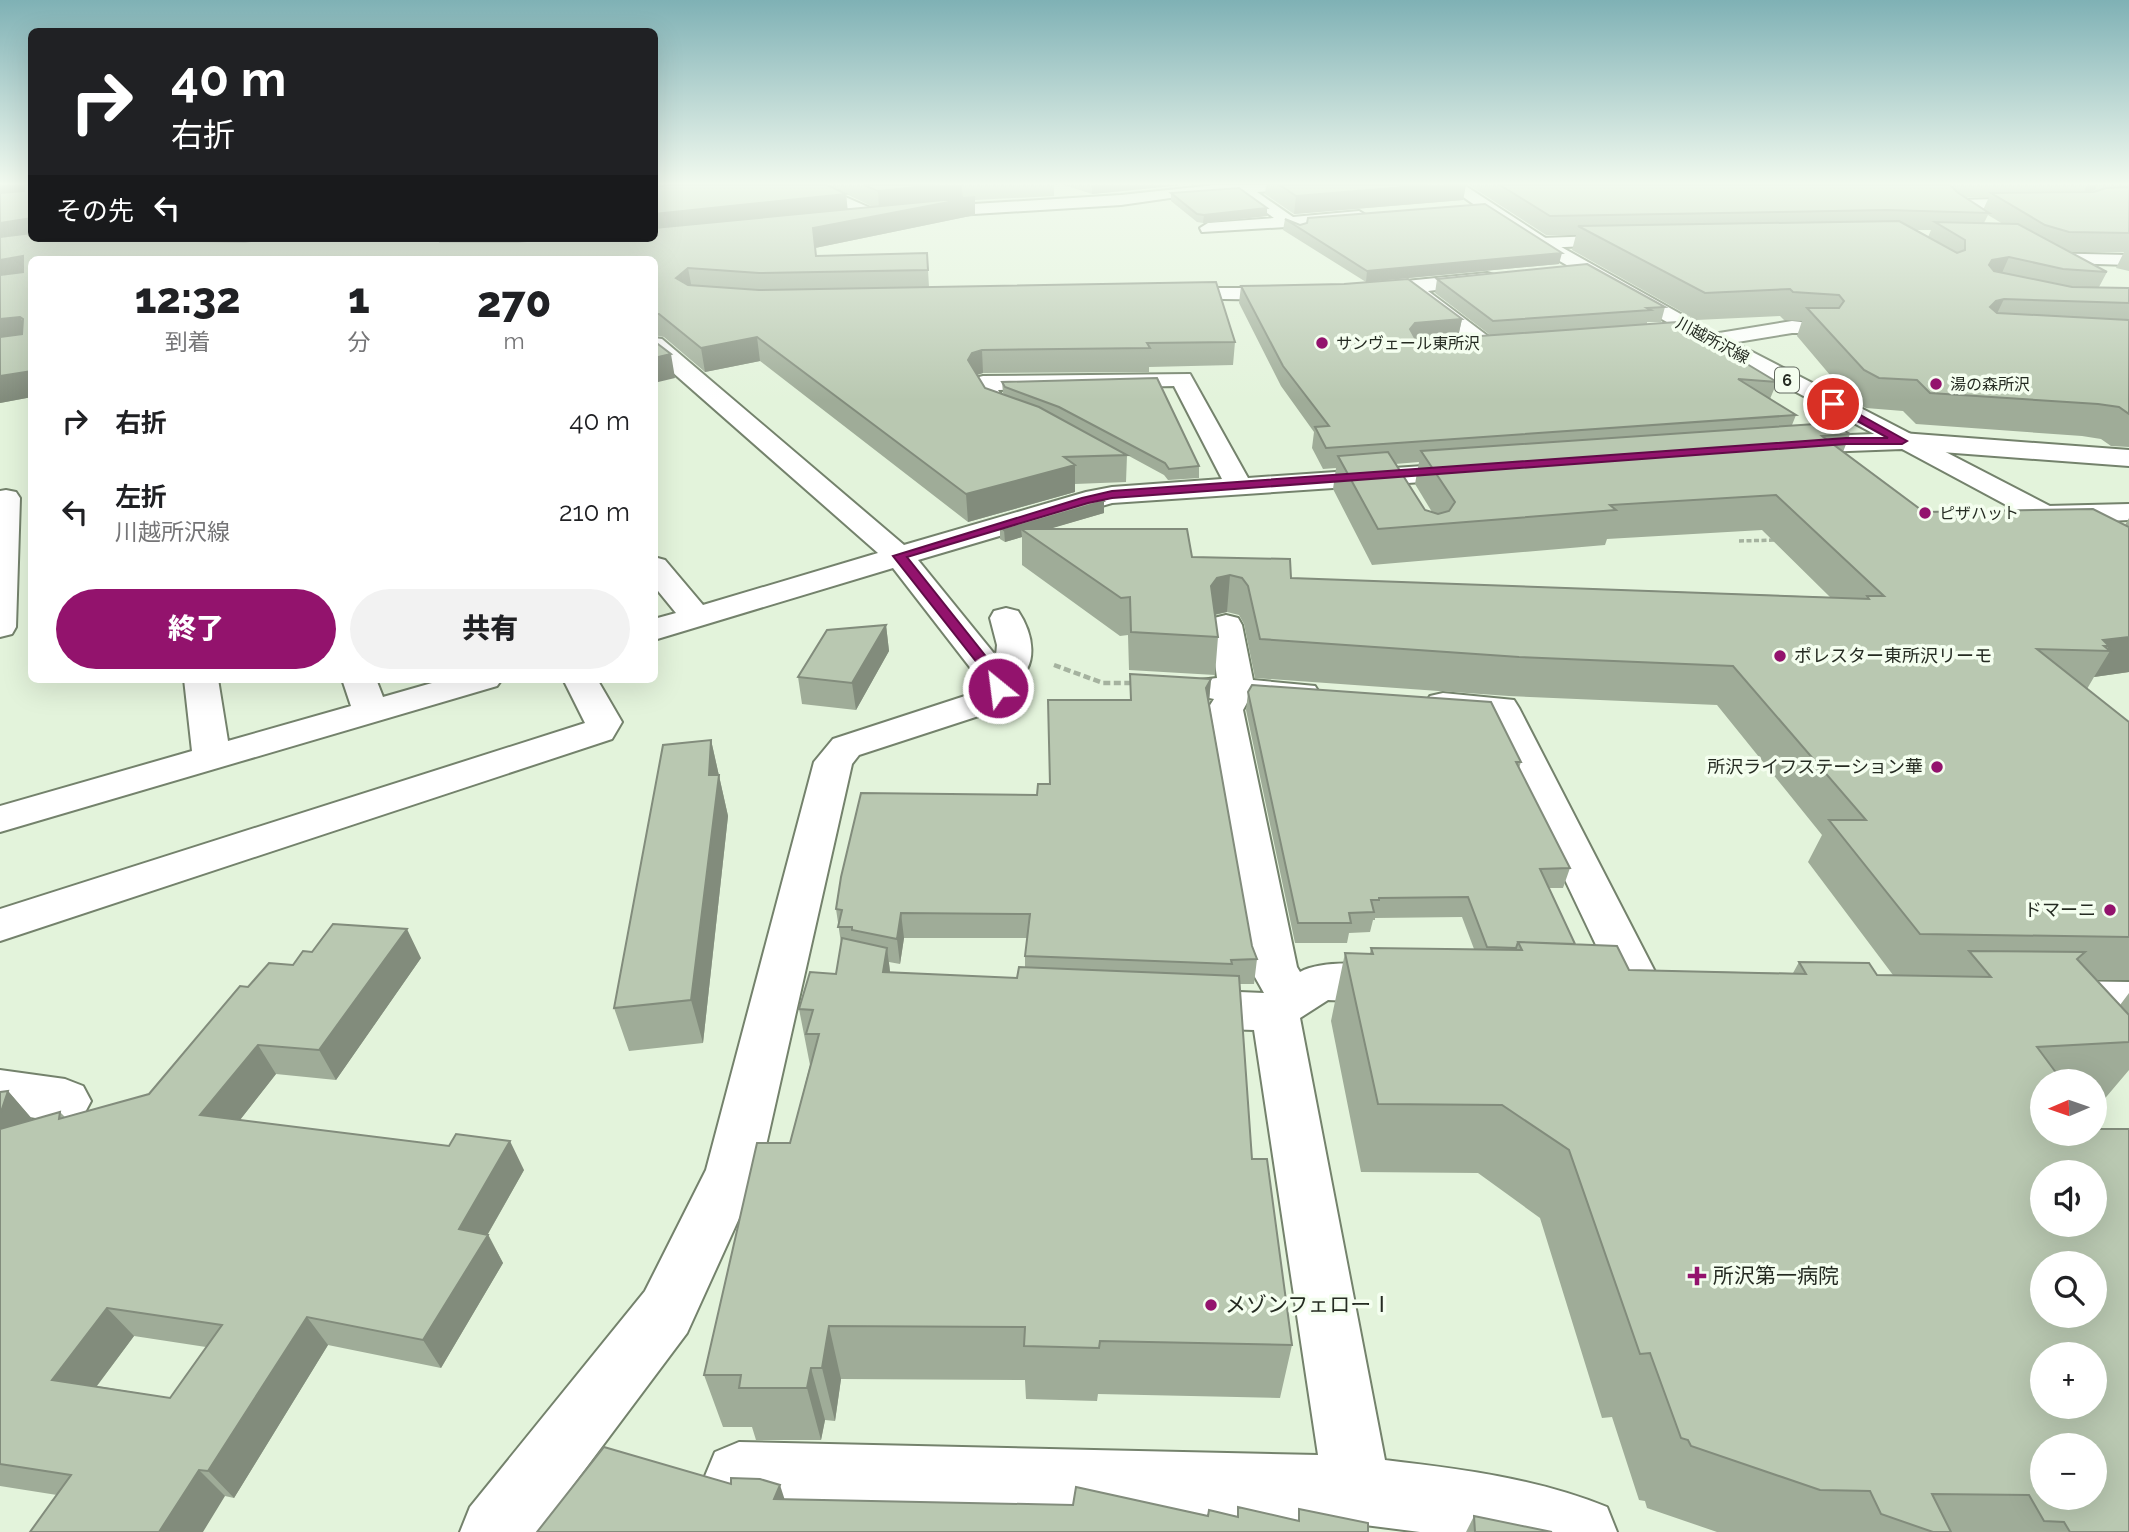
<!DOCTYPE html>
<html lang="ja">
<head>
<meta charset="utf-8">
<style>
	body { margin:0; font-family:Raleway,"Noto Sans JP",sans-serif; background:#f2f2f2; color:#202124; height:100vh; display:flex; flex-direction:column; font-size:26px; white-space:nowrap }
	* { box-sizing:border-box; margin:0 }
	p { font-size:23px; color:#757577 }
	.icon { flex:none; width:38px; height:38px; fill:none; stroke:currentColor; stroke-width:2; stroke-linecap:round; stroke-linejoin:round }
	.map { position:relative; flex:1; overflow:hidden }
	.drawer { position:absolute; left:28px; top:256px; width:630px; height:427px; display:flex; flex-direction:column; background:#fff; border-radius:10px; box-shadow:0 7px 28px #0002 }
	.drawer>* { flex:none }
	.top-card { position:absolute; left:28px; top:28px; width:630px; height:214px; border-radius:10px; box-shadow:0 7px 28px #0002; background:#202124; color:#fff; overflow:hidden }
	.needle { width:46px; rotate:268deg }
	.tools { position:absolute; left:2030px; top:1069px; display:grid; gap:14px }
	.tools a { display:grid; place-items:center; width:77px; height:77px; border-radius:50%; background:#fff; box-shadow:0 7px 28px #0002; font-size:35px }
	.pin { position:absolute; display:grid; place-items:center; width:60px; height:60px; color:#fff; margin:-30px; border:4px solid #fff; border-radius:50%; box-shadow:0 2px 7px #0007 }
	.me { position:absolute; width:77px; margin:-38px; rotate:331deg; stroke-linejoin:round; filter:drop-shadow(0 0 5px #0008) }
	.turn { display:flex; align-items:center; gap:24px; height:147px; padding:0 28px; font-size:32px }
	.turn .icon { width:91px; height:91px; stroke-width:2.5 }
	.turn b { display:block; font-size:49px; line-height:60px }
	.then { display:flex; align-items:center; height:66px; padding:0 28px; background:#0003; gap:14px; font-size:26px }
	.eta { display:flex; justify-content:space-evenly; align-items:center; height:119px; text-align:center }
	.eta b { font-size:42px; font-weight:800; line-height:49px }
	.primary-button { display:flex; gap:14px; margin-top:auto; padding:14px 28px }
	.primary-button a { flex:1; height:80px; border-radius:42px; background:#93136d; color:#fff; font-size:28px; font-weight:800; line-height:80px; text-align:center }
	.primary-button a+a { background:#f2f2f2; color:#202124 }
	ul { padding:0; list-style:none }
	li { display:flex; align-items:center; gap:21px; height:91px; padding:0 28px }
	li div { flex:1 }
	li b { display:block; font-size:26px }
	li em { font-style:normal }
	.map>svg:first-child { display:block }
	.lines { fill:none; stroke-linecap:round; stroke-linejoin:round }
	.minor-casing { stroke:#74826c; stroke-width:4 }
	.major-casing { stroke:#74826c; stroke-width:4 }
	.path-far1 { stroke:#a5b29f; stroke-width:3.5; stroke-dasharray:5 2.5; stroke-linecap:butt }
	.path { stroke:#a5b29f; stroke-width:4.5; stroke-dasharray:7 3.5; stroke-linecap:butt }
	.minor { fill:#fff; fill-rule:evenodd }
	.major { fill:#fff; fill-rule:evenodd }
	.wall { fill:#9fac98; fill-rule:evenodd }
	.shaded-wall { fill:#828c7c }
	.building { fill:#b9c8b1; stroke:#828c7c; stroke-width:2; fill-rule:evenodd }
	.route { fill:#93136d; stroke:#600c47; stroke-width:2 }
	.poi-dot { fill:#93136d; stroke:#f4feef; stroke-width:2.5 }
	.labels { text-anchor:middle; stroke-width:7; stroke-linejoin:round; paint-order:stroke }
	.far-street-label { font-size:16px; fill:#252b22; stroke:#f4feef }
	.far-poi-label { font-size:16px; fill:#252b22; stroke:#f4feef; text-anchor:start }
	.shield { fill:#f4feef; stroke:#636a60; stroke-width:2 }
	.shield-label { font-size:16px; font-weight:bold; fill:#252b22 }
	.poi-label { font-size:18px; fill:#252b22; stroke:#f4feef; text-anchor:end }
	.near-poi-label { font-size:21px; fill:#252b22; stroke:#f4feef; text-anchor:start }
</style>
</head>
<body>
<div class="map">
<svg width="2129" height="1532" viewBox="0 0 2129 1532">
	<rect width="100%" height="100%" fill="#e3f3db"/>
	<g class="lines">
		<defs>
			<path id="minor" d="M797,185H818L884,214L886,217L878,222L872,220Z
				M1215,185H1296L1289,190L1257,192L1293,217L1359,211L1367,216L1359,221L1305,226L1304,232L1298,233L1286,227L1202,232L1200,228L1208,223L1274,218L1239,193L1170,198L1121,205L925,217L917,212L925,207L1121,195Z
				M2039,198L2047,203L2045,206L1957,210L1949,205L1957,200Z
				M1628,235L1634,236L1637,240L1634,244L1541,248L1532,243L1541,238Z
				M2040,253L2129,255V265L2034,262L2031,258L2034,254Z
				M1487,273L1494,275L1496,279L1494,283L1428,291L1493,340L1496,345L1493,350H1477L1413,298L1412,292L1365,297L1355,291L1365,285Z
				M1166,288H1291L1301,294L1291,300L1159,298L1156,294Z
				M1792,321L1828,325L1831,329L1828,333H1792L1713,346L1705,345L1702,340L1705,335L1713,334Z
				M654,338L662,339L904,545L1086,492L1112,487L1222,479L1174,386L998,390C1010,410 1026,401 1036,416L1033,421L1024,423L987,410L971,383L975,378L983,376L1190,374L1248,478L1467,463L1476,465L1480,471L1476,477L1467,479L1112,503L918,560L996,656L997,645L990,618L994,611L1006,608L1018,611C1033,633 1040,667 1014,682C1013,695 1004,704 994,711L859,755L852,764L760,1172L687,1333L538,1532H460L470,1507L645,1291L706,1170L814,762L833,739L968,695L979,687V679L893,568L654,640V619L676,613L654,586V557L665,560L703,605L878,553L654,356Z
				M1902,433L2129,450V466L1902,449L1796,453L1787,450L1783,445L1787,440L1796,437Z
				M6,490L16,492L20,498L16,627L12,634L0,637V491Z
				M2129,504V520L2047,524L2037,521L2033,515L2037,509L2047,506Z
				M1226,615L1238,618L1242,625L1253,680L1315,686L1320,694L1315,702L1302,705L1248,701L1243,710L1297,967L1300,972C1326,958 1382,964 1410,972L1417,985L1410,998L1393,1003L1328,1000L1300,1018L1385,1460C1460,1469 1536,1478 1607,1507L1617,1532H1420L1357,1524L739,1510L715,1500L705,1476L715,1452L739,1442L1318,1455L1254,1030L1190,1028L1173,1022L1166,1009L1173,996L1190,990L1264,993L1251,970L1207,710L1214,699L1200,696L1195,688L1200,680L1217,678L1210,625L1214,618Z
				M184,679H218L228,741L351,706L342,679H376L383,697L446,679H502L497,686L0,832V806L192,751Z
				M563,679H597L622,722L612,739L0,941V909L585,723Z
				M1443,693L1514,700L1519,708L1667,995L1660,1008L1643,1013L1626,1008L1488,718L1430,712L1425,704L1430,696Z
				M2062,981L2129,982V1018L2062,1017L2045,1012L2038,999L2045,986Z
				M0,1070L65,1079L83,1086L91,1101L83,1116L65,1123L0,1112Z"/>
			<path id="major" d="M1446,185H1464L1547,239L1702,326L2129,547V568L2118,565L1688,334L1535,247Z"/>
		</defs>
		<!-- minor casing -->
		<use href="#minor" class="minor-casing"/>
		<!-- major casing -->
		<use href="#major" class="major-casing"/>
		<!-- path-far1 -->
		<path class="path-far1" d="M1739,541L1777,540"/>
		<!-- path -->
		<path class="path" d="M1054,665L1103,683H1131"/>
		<!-- minor -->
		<use href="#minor" class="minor"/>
		<!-- major -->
		<use href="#major" class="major"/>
	</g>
	<!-- wall -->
	<path class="wall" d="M654,185H1054V196L975,200V215L815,248L816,256L927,253L929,287L1235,342L1233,365L1149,367V372L983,373L977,375L985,388L1004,394L1003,393L1002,382L1199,466V478L1168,480L1164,475L1059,418L1127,455L1126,482L1075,484V492L968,522L760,361L705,372L664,337L654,335V259H32V397L0,403L32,238L440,242H451L448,238H654ZM846,194L859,200L873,207L847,209Z
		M1064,185H1183L1092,194Z
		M1266,185H1466L1463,200L1294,214L1265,194Z
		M1469,185H2129V271L2116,268L2124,252H2069L2107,272L2099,287L2129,288V447L2111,446L2101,439L2082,436L1916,424L1903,411L1866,408L1852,401L1797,336L1802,321L1784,320L1780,316L1696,320L1572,250L1576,235H1546ZM1965,197H1989L1983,210ZM1988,215L2003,224L1984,223ZM1915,230H1931L1928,237Z
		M1171,193L1267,208V216L1203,223L1197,222L1171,201Z
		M1285,219L1300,225L1559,264L1366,282L1283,230Z
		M1437,279L1665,307L1661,322H1647V324L1777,382L1770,399L1796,415L1792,425L1850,434L1843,452L1924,512L2125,525L2129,518V672L2094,677L2087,689L2129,722V980H2096L2120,1005L2129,993V1070L2096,1109L2095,1082H2042L2129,1532H1717L1647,1508L1645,1501L1639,1500L1612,1417L1602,1418L1540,1218L1478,1173L1361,1172L1331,1021L1345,953H1370L1371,948L1474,949L1462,917L1375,918V920H1373L1370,932L1349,933L1347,943H1295L1246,710L1248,692L1521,762L1519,768L1570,868L1563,888H1549L1575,944L1629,970L1793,973L1799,962L1877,975H1893L1808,862L1822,835L1717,705L1509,696L1255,678L1244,624L1239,615L1227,612L1215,615L1218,637L1215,675L1129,670L1128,635L1120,636L1022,565V537L1005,542L1000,539V526L1104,501V513L1048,529L1192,557L1291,578L1830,597L1762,530L1607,539L1605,545L1372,565L1333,489L1336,468L1323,469L1312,448L1314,432L1281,386L1239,303L1241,286L1462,319L1458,337L1490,335L1435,293ZM1419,462L1415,484L1432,512L1425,510L1395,464Z
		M886,625L889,651L856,710L802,704L798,677Z
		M1130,674L1211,679L1209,702L1252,946L1257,959L1254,984H1240L1252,1159L1292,1345L1280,1398L1098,1394L1097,1401L1026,1399L1025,1380L841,1379L835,1421L825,1420L821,1440H756L752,1427H723L704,1375L790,1143L810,1065L799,1009L836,974L841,943L836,909L1037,795L1050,784L1130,700ZM904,938H1027L1025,956V967L1017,978L890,972L889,962L900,964Z
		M711,740L728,816L703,1043L629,1051L614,1008Z
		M312,952L421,958L336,1080L276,1074L240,1120L524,1170L488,1234L503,1263L441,1368L328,1345L234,1498L225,1496L57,1495L0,1486V1092L8,1091L33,1120L60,1112L65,1117L149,1094L248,987L293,965ZM134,1336L206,1347L170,1398L97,1386Z
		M1474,1516L1552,1532H1466Z"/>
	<!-- shaded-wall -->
	<path class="shaded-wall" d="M0,185H30L32,189L0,197Z
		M935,185H962L963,199L975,197V215L815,248L818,276L813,228L879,209L878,191Z
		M1092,185H1183L1092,194Z
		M1428,185H1466L1463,200L1294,214L1296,196Z
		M2087,185H2097L2095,190L2083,194Z
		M846,194L848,212L654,233V214Z
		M1267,208V216L1203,223L1204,215Z
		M32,218V238L0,243V223Z
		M196,238H306L215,251L196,241Z
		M459,238H611L464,254Z
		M1562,253L1559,264L1366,282L1367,271Z
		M23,256L32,273L0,282V260Z
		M2009,257L1998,282L1989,265L1992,260Z
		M688,268L692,289L676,278Z
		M2004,299L1991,326L1990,307L1996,301Z
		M20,317L32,339L0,343V319Z
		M1462,319L1458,337L1412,341L1410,329L1415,323Z
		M757,337L760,361L705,372L701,348Z
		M982,350L983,373L973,376L968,360L972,353Z
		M671,354L675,378L654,383V358Z
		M32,371V397L0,403V376Z
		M1075,465V492L968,522L966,494Z
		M1104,501V513L1029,535L1021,529L1022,537L1005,542L1004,530Z
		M1230,575L1227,612L1213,615L1211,586L1217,578Z
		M886,625L889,651L856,710L852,683Z
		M2129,637V672L2094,677L2110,651H2105L2109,646L2103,640Z
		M1211,679L1209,701L1204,710L1206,688Z
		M711,740L728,816L703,1043L691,1000Z
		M901,913L904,938L900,964L897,939Z
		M407,929L421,958L336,1080L319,1050Z
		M887,948L894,1003L883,972Z
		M258,1045L276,1074L221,1144L200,1115Z
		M8,1091L33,1120L0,1137V1115Z
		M510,1141L524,1170L482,1244L488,1235L503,1263L441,1368L423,1340L459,1229Z
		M107,1308L134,1336L81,1407L52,1380Z
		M307,1317L328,1345L234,1498L208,1471Z
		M829,1326L841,1379L835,1421L822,1368Z
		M811,1368L825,1420L821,1440L807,1388Z
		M199,1470L225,1496L203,1532H159Z
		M780,1485L791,1519L774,1499Z"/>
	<!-- building -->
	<path class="building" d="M24,185H32V218L0,223V193L24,191Z
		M668,185H827L846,194L654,214V187Z
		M864,185H935L878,191Z
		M1280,185H1428L1296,196Z
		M1500,185H1950L1957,192L1989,213L1887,210L1550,216Z
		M2129,187V233L2069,232L2045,225L1991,193L2094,192L2106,188Z
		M1239,188L1267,208L1204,215L1197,214L1171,193Z
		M975,197L813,228L816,256L927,253L928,270L759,273L688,268L676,278L688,285L759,290L1216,282L1235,342L1147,343L1150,348L982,350L972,353L968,360L985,388L1039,407L1127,455L1064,457L1075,465L966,494L757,337L701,348L659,314H654V259H32V371L0,376V337L22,334L23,319L20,317L0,319V275L23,272V256L0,260V237L32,233V238H196V241L245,242L270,238H436L440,242H518L554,238H654V228Z
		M1485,204L1562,253L1367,271L1285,219L1300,225L1307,223L1308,218Z
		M1899,221L1957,253L1965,250V240L1935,222L2018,224L2107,272L2063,269L2009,257L1992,260L1989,265L1994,271L2072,287L2129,288V303L2004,299L1996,301L1990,307L1997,313L2129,320V414L2119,407L2098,404L1930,393L1917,380L1879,378L1864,370L1807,308H1839L1844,301L1839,295L1793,292L1790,289L1705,293L1578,226Z
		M1587,264L1665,307L1647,308L1651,310L1493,321L1437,279Z
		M1408,279L1462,319L1415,323L1410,329L1415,338L1424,340L1677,322L1777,382L1738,379L1796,415L1326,448L1315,427L1329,426L1283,366L1241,286L1344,284Z
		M654,341L671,354L654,358Z
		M1157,378L1199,466L1169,469L1165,463L1059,407L1005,387L1002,382Z
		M1831,423L1850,434L1822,436L1924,512L2093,509L2129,527V637L2103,640L2109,646H2104L2110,651L2037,649L2129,722V937L1920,934L1829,820H1866L1733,666L1519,657L1260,639L1248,586L1242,578L1230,575L1217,578L1211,586L1218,637L1131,632L1130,597L1121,598L1021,529H1187L1192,557L1290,559L1291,578L1869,599L1867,596H1884L1776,495L1610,505L1616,510L1378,529L1338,456L1388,452L1425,510L1438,514L1449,511L1455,502L1421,451Z
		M1100,497L1104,501L1004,530L1000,526Z
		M886,625L852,683L798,677L827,630Z
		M1130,674L1211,679L1206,688L1252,946L1257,959L1231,960L1232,964L1025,956L1030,914L901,913L897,939L852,930V927H838L842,910L836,909L841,877L861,793L1037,795L1038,784H1050L1048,700H1131Z
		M1252,685L1491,702L1521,762H1516L1570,868L1540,869L1575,944L1518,942L1516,948L1487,947L1468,897L1379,898V900H1371L1374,912L1349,913L1351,923H1298L1248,692Z
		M711,740L709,775H719L691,1000L614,1008L663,745Z
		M333,924L407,929L319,1050L258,1045L200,1115L449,1146L456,1134L510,1141L459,1229L488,1235L423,1340L307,1317L208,1471L199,1470L159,1532H30L71,1475L0,1464V1129L60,1112L59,1119L149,1094L240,986L248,987L269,963L293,965L303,951L312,952ZM107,1308L222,1325L170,1398L52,1380Z
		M842,938L887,948L883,972L1017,978L1019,967L1239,976L1252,1159H1267L1292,1345L1100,1341L1099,1348L1024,1346L1025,1327L829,1326L822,1368H811L807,1388H739L741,1375H704L757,1143H790L819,1034H806L813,1010L799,1009L810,972L836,974Z
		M1518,942L1617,946L1629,970L1806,974L1799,962L1869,963L1877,975L1991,977L1969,951L2085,952L2077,959L2129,1015V1042L2037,1047L2063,1082H2042V1134H2095V1123L2100,1129H2129V1532H2070L2064,1522L2044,1521L2029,1495L1932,1494L1951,1532H1933L1881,1514L1870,1491L1820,1490L1691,1446L1688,1440L1681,1438L1650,1353L1640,1354L1569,1150L1502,1105L1378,1104L1345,953L1373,954L1371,948L1522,950ZM2042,1172H2095V1225H2042ZM2042,1264H2095V1316H2042ZM2042,1354H2095V1407H2042ZM2042,1446H2095V1498H2042Z
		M8,1091L0,1115V1092Z
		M604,1447L731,1484V1478L760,1479L780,1485L774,1499L1073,1505L1076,1487L1208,1516L1209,1510L1238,1517V1507L1299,1521V1509L1368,1523V1532H537Z
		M1474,1516L1552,1532H1475Z"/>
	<!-- sky -->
	<linearGradient id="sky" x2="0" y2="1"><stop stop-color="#7fb1b5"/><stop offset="0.46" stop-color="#f2faef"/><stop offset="1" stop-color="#f2faef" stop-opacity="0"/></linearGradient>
	<rect width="2129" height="400" fill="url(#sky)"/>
	<!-- route -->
	<path class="route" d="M1830,402H1837L1907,441L1902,444H1846L1112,498L1088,503L907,557L1003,678L1005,688L998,692L992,691L989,678L893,556L1082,498L1112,491L1846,438H1888L1830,406Z"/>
	<!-- markers -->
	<g class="poi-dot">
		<circle cx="1322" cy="343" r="7"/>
		<circle cx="1936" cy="384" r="7"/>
		<circle cx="1925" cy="513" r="7"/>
		<circle cx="1780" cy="656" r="7"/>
		<circle cx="1937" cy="767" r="7"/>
		<circle cx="2110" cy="910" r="7"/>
		<path d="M1693.5 1265.5h7v7h7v7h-7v7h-7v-7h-7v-7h7z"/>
		<circle cx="1211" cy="1305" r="7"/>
	</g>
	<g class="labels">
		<!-- far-street labels -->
		<g class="far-street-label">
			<text transform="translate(1713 340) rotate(28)" y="6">川越所沢線</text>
		</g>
		<!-- far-poi labels -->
		<g class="far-poi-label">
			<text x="1336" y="349">サンヴェール東所沢</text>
			<text x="1950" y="390">湯の森所沢</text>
			<text x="1939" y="519">ピザハット</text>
		</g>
		<!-- shield labels -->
		<rect class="shield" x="1775" y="367.5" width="24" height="25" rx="5"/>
		<g class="shield-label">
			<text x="1787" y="386">6</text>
		</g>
		<!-- poi labels -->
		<g class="poi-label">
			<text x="1794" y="662" text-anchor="start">ポレスター東所沢リーモ</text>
			<text x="1923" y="773">所沢ライフステーション華</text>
			<text x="2096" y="916">ドマーニ</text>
		</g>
		<!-- near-poi labels -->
		<g class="near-poi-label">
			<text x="1713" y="1283">所沢第一病院</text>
			<text x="1225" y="1312">メゾンフェローⅠ</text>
		</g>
	</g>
</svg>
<div class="tools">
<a><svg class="needle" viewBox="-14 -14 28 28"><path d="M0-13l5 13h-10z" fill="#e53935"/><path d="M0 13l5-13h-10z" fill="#757577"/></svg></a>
<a><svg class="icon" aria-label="sound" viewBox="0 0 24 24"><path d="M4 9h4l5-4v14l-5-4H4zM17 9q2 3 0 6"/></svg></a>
<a><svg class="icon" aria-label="search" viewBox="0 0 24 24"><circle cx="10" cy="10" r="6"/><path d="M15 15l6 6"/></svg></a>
<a>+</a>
<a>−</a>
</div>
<div class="pin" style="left:1833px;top:404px;background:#d93025"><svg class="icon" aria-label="arrive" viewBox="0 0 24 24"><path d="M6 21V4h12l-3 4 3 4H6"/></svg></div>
<svg class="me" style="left:998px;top:688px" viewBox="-20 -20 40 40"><circle r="17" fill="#93136d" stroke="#fff" stroke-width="3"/><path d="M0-11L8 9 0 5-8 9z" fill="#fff"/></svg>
<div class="top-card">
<div class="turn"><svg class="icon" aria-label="right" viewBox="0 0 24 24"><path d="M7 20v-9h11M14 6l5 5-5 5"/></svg><div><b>40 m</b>右折</div></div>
<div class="then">その先<svg class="icon" aria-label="left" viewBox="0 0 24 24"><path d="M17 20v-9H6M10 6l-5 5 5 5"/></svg></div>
</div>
<section class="drawer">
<div class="eta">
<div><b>12:32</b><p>到着</p></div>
<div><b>1</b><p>分</p></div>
<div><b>270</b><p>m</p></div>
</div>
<ul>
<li><svg class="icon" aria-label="right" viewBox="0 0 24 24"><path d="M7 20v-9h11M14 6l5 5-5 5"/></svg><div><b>右折</b></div><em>40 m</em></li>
<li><svg class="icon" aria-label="left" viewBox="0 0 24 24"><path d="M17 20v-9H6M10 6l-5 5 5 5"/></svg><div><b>左折</b><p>川越所沢線</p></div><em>210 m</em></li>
</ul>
<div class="primary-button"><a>終了</a><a>共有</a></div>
</section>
</div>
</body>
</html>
